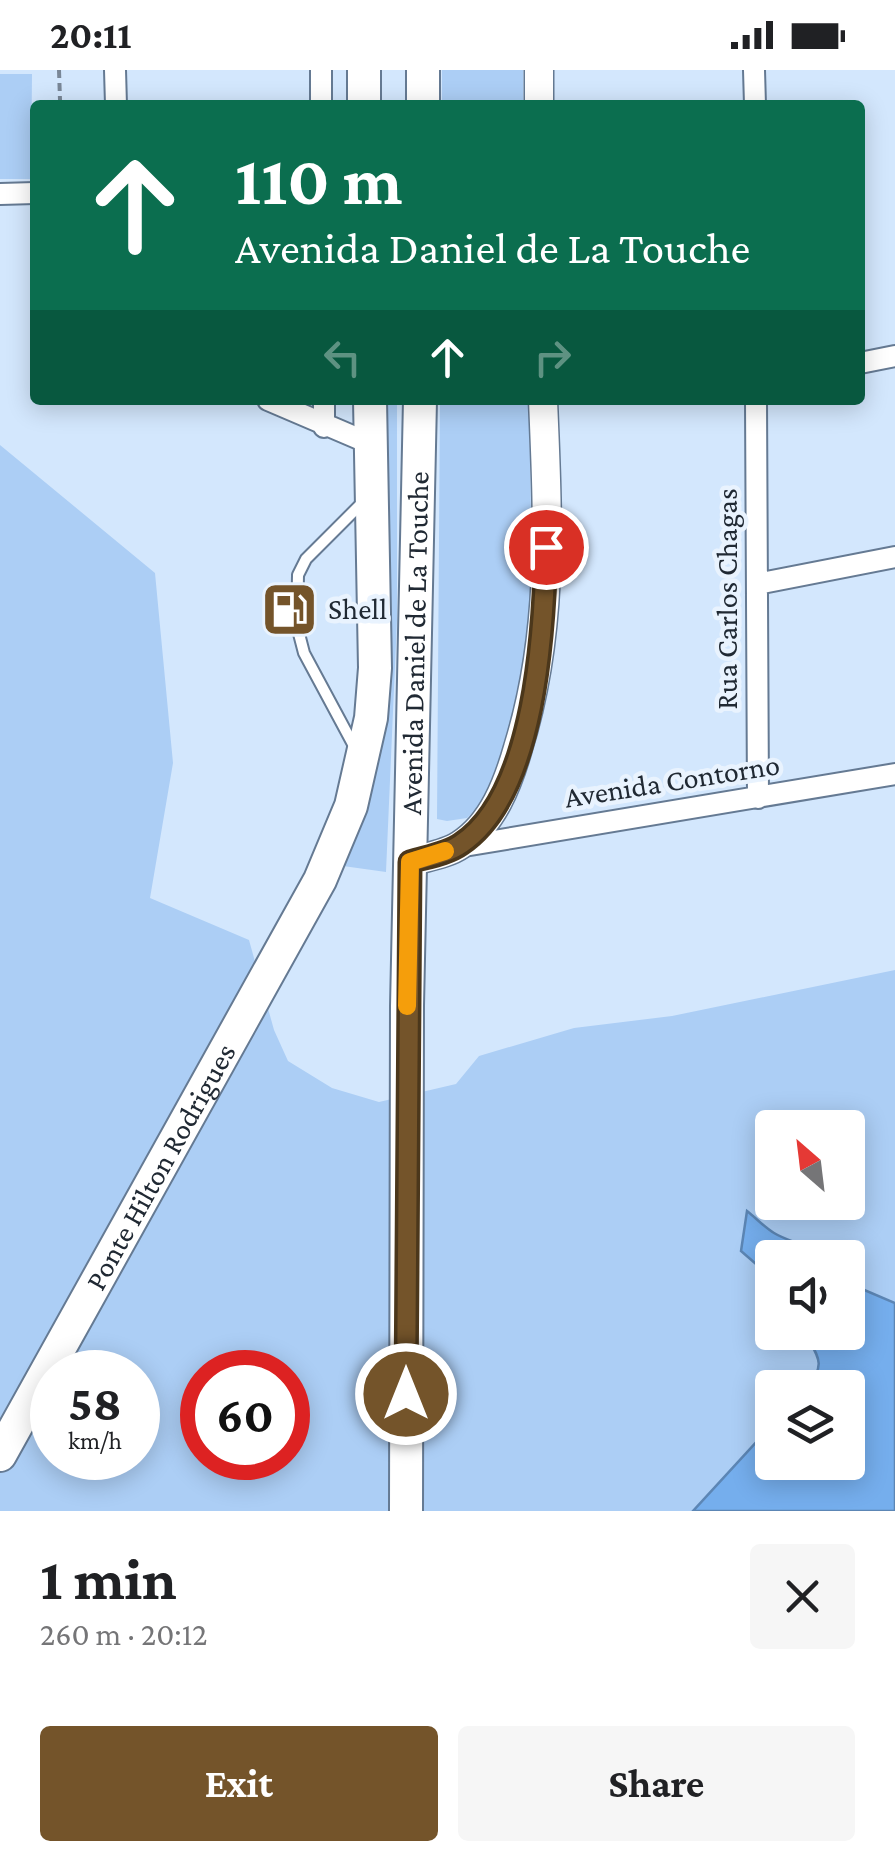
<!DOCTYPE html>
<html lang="en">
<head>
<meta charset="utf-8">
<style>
	body { margin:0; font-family:"Crimson Pro",serif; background:#f6f6f6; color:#202124; height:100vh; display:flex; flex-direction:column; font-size:38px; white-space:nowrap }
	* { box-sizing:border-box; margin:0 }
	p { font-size:32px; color:#757577 }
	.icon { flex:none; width:55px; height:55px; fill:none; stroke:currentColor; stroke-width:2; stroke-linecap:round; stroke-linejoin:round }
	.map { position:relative; height:1441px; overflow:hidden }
	.drawer { display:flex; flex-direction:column; background:#fff; flex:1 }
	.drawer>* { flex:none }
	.top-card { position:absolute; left:30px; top:30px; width:835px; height:305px; border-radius:10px; box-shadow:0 5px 25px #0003; background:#0b6e4f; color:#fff; overflow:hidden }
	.needle { width:65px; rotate:332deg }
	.buttons { position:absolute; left:755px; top:1040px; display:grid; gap:20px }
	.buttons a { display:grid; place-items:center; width:110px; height:110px; border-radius:10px; background:#fff; box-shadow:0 5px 25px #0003; font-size:50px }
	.speed { position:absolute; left:30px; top:1280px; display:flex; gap:20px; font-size:50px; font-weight:700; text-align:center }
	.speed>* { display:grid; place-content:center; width:130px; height:130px; border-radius:50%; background:#fff; box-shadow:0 5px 25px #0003; line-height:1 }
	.speed small { font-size:25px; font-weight:400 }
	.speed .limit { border:15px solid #d22; background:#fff; color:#111 }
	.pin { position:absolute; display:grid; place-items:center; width:85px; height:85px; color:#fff; margin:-42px; border:5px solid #fff; border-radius:50%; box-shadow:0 2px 10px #0007 }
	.me { position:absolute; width:110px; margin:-55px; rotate:0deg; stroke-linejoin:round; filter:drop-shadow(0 0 8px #0008) }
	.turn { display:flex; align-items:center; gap:35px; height:210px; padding:0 40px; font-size:45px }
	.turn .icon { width:130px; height:130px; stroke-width:2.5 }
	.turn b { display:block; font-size:70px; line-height:85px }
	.lanes { display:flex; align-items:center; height:95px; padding:0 40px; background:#0003; justify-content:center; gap:50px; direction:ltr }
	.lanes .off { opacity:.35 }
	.round { display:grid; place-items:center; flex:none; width:105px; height:105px; border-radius:10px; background:#f6f6f6 }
	.head { display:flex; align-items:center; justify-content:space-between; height:170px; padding:0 40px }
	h1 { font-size:60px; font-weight:700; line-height:75px }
	.action { display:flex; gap:20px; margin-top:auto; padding:20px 40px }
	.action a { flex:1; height:115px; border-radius:10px; background:#74542a; color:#fff; font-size:40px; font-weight:700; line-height:115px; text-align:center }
	.action a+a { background:#f6f6f6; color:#202124 }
	.status { display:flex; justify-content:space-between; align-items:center; height:70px; padding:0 50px; background:#fff; direction:ltr }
	.status svg { height:28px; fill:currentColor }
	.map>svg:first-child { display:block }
	.green { fill:#accef5; fill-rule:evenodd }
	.water { fill:#75aeed; stroke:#5c86b5; stroke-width:2.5 }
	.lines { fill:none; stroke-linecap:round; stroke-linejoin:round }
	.service-casing { stroke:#657a93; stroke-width:14 }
	.minor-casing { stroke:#657a93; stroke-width:24 }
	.tertiary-casing { stroke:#657a93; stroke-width:31 }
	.primary-casing { stroke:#657a93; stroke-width:36 }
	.path { stroke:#798797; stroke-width:4; stroke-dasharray:8 5; stroke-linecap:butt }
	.service { stroke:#fff; stroke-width:10 }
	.minor { stroke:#fff; stroke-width:20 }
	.tertiary { stroke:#fff; stroke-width:28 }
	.primary { stroke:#fff; stroke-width:32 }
	.route-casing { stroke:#4b371b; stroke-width:25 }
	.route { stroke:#74542a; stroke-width:18 }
	.slow { stroke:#f59e0b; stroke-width:18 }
	.labels { text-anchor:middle; stroke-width:9; stroke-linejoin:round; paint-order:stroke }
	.street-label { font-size:30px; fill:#202933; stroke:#e9f3fe }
	.poi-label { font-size:30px; fill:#202933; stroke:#e9f3fe; text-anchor:start }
</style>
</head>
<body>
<div class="status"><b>20:11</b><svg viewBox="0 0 49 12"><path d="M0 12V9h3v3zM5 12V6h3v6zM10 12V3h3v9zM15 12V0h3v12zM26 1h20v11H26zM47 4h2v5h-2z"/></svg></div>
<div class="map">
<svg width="895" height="1441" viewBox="0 0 895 1441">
	<rect width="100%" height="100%" fill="#d3e7fd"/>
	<!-- green -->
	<path class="green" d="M442,0H523V35H442Z
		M0,4H32L31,109H0Z
		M377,330H397V550L386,802L343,796L373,716L385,653Z
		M440,330H529L533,561L516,645L482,734L467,748L447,751L437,749Z
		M0,375L155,503L173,693L150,828L249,870L274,960L288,991L332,1018L379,1032L456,1014L479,986L574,958L672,946L895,900V1233L848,1213V1188L820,1187C806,1173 791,1173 775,1163C765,1157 756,1148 747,1141L741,1181L772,1208V1262L805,1263C818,1287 827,1294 807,1317L772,1318V1355L693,1441H0ZM772,1058H848V1132H772ZM52,1302H138V1388H52ZM202,1302H288V1388H202Z"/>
	<!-- water -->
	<path class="water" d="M747,1141C756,1148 764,1157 774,1163C791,1173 806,1173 820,1187L772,1188V1208L741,1181Z
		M848,1213L895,1233V1441H693L772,1355V1392H848V1318L807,1317C827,1294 818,1287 805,1263L848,1262Z"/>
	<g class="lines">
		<defs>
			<path id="service" d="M355,678L304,583L297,556L298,505L306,489L365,430"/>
			<path id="minor" d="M115,0L116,35
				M321,0V35
				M754,0L755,35
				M0,124L35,123
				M860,293L895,286
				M268,330L371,374
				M324,330V357
				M756,330L758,728
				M757,514L895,487
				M458,777L895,704"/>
			<path id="tertiary" d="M539,0V35
				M410,792C426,787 447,784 460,775C493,754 508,713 518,678C554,562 548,450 543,330"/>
			<g id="primary">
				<path d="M364,0V35"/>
				<path d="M423,35V0"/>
				<path id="s1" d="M0,1385L320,810L351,736L371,648L375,598L370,330"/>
				<path id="s2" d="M406,1441L407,936L420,330"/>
			</g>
		</defs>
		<!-- service casing -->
		<use href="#service" class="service-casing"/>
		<!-- minor casing -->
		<use href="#minor" class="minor-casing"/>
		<!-- tertiary casing -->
		<use href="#tertiary" class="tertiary-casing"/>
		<!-- primary casing -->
		<use href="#primary" class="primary-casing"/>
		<!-- path -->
		<path class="path" d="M59,0L60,30"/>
		<!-- service -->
		<use href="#service" class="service"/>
		<!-- minor -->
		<use href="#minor" class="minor"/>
		<!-- tertiary -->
		<use href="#tertiary" class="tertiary"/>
		<!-- primary -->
		<use href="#primary" class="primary"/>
	</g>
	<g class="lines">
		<defs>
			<path id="route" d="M406,1324L410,792C426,787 447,784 461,774C536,724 544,558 546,477"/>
		</defs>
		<!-- route casing -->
		<use href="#route" class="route-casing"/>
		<!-- route -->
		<use href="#route" class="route"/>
		<!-- slow -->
		<path class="slow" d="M407,936L410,792L445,781"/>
	</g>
	<!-- icons -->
	<defs>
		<symbol id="fuel-square" viewBox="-11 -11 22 22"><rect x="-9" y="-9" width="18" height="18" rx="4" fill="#74542a" stroke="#e9f3fe"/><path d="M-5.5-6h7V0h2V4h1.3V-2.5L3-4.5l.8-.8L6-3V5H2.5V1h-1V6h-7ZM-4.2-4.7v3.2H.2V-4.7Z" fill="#fff"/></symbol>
	</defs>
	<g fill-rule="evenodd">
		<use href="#fuel-square" x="258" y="508" width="63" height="63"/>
	</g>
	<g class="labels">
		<!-- street labels -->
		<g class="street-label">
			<text transform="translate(727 529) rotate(-90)" y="10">Rua Carlos Chagas</text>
			<text dy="10" stroke="none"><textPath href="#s2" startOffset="868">Avenida Daniel de La Touche</textPath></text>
			<text transform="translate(672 711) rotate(-9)" y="10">Avenida Contorno</text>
			<text dy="10" stroke="none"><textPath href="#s1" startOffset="330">Ponte Hilton Rodrigues</textPath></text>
		</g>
		<!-- poi labels -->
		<g class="poi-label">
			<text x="328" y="549">Shell</text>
		</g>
	</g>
</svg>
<div class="buttons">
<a><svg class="needle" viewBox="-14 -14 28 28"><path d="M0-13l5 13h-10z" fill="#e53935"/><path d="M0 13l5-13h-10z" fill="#757577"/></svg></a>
<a><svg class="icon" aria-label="sound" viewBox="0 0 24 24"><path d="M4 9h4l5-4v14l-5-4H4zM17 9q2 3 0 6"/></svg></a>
<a><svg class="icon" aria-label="layers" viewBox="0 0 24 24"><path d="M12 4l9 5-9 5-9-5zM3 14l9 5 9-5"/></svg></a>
</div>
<div class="speed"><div>58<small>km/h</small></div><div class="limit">60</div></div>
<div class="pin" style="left:546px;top:477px;background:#d93025"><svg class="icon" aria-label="arrive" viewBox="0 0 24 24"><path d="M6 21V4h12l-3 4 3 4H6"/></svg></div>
<svg class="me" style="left:406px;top:1324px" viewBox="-20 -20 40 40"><circle r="17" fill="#74542a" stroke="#fff" stroke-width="3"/><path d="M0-11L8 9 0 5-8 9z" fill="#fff"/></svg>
<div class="top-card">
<div class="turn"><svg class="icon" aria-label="ahead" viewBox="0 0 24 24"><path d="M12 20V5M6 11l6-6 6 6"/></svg><div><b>110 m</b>Avenida Daniel de La Touche</div></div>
<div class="lanes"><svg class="icon off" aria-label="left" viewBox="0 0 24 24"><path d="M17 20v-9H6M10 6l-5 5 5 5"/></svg><svg class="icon" aria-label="ahead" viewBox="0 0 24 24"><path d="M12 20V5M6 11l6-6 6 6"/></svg><svg class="icon off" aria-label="right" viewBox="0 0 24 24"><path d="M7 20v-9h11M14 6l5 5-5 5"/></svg></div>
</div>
</div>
<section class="drawer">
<div class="head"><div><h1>1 min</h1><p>260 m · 20:12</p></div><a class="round"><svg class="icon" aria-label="close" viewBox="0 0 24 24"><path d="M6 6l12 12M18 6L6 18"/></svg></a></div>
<div class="action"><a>Exit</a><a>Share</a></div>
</section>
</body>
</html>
